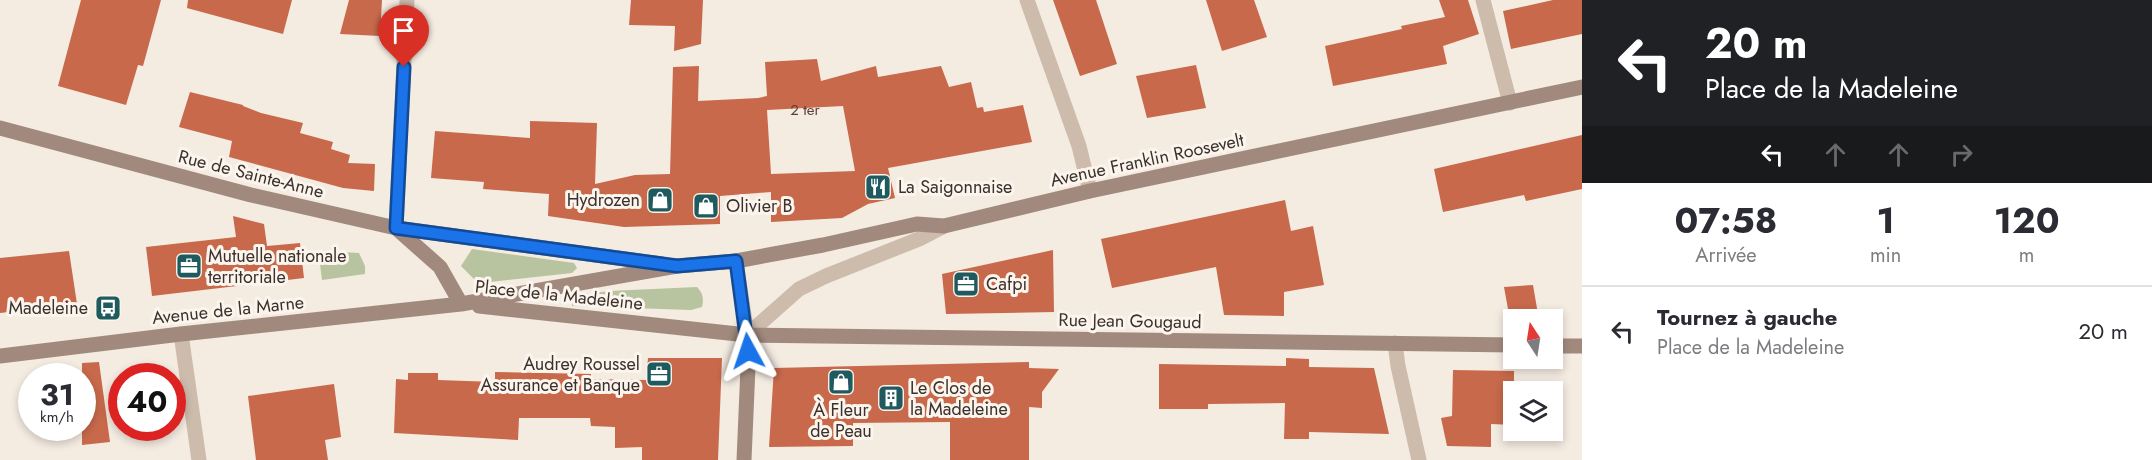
<!DOCTYPE html>
<html lang="fr">
<head>
<meta charset="utf-8">
<style>
	body { margin:0; font-family:Jost,sans-serif; background:#f7f7f7; color:#2b2b33; height:100vh; display:flex; flex-direction:column; font-size:22px; white-space:nowrap }
	* { box-sizing:border-box; margin:0 }
	p { font-size:20px; color:#7c7c81 }
	.icon { flex:none; width:33px; height:33px; fill:none; stroke:currentColor; stroke-width:2; stroke-linecap:round; stroke-linejoin:round }
	.map { position:relative; flex:1; overflow:hidden }
	.panel { display:flex; flex-direction:column; background:#fff; width:570px }
	.panel>* { flex:none }
	.banner { background:#202124; color:#fff; overflow:hidden }
	.needle { width:39px; rotate:348deg }
	.tools { position:absolute; left:1503px; top:309px; display:grid; gap:12px }
	.tools a { display:grid; place-items:center; width:60px; height:60px; border-radius:0px; background:#fff; box-shadow:0 3px 9px #0003; font-size:30px }
	.speed { position:absolute; left:18px; top:363px; display:flex; gap:12px; font-size:30px; font-weight:700; text-align:center }
	.speed>* { display:grid; place-content:center; width:78px; height:78px; border-radius:50%; background:#fff; box-shadow:0 3px 9px #0003; line-height:1 }
	.speed small { font-size:15px; font-weight:400 }
	.speed .limit { border:9px solid #d22; background:#fff; color:#111 }
	.pin { position:absolute; display:grid; place-items:center; width:51px; height:51px; color:#fff; margin:-62px -26px; border-radius:50% 50% 50% 0; rotate:-45deg; box-shadow:0 0 6px #0007 }
	.pin .icon { rotate:45deg }
	.me { position:absolute; width:66px; margin:-33px; rotate:355deg; stroke-linejoin:round; filter:drop-shadow(0 0 4px #0008) }
	.turn { display:flex; align-items:center; gap:21px; height:126px; padding:0 24px; font-size:27px }
	.turn .icon { width:78px; height:78px; stroke-width:2.5 }
	.turn b { display:block; font-size:42px; line-height:51px }
	.lanes { display:flex; align-items:center; height:57px; padding:0 24px; background:#0003; justify-content:center; gap:30px; direction:ltr }
	.lanes .off { opacity:.35 }
	.eta { display:flex; justify-content:space-evenly; align-items:center; height:102px; text-align:center }
	.eta b { font-size:36px; font-weight:700; line-height:42px }
	ul { padding:0; list-style:none }
	li { display:flex; align-items:center; gap:18px; height:90px; padding:0 24px; border-top:2px solid #e1e1e2 }
	li div { flex:1 }
	li b { display:block; font-size:22px }
	li em { font-style:normal }
	main { display:flex; flex:1; min-height:0 }
	.map>svg:first-child { display:block }
	.green { fill:#b8c4a0 }
	.building { fill:#c8694b; fill-rule:evenodd }
	.lines { fill:none; stroke-linecap:round; stroke-linejoin:round }
	.lane { stroke:#cdbbac; stroke-width:15 }
	.street { stroke:#cdbbac; stroke-width:15 }
	.secondary { stroke:#a18a7d; stroke-width:15 }
	.route-casing { stroke:#114b97; stroke-width:15 }
	.route { stroke:#1a73e8; stroke-width:10 }
	.labels { text-anchor:middle; stroke-width:6; stroke-linejoin:round; paint-order:stroke }
	.number-label { font-size:15px; fill:#5e3e33 }
	.street-label { font-size:18px; fill:#3b302b; stroke:#fbf5ee }
	.poi-label { font-size:18px; fill:#3b302b; stroke:#fbf5ee; text-anchor:start }
</style>
</head>
<body>
<main>
<div class="map">
<svg width="1582" height="460" viewBox="0 0 1582 460">
	<rect width="100%" height="100%" fill="#f4ebe1"/>
	<!-- green -->
	<path class="green" d="M472,249L574,263L577,268L572,273L481,283L476,281L461,266Z
		M340,252L359,253L365,266V274L322,280L319,256Z
		M697,287C703,293 704,299 702,307L691,310L572,306L571,296L609,291Z"/>
	<!-- building -->
	<path class="building" d="M81,0H161L143,66L138,65L126,105L58,86Z
		M188,0H292L283,34L187,8Z
		M349,0H382L380,36L340,34Z
		M631,0H703L701,44L674,51L675,26L629,25Z
		M1053,0H1096L1117,64L1080,76Z
		M1206,0H1254L1267,37L1222,51Z
		M1439,0H1468L1479,34L1443,46L1447,64L1333,86L1325,46L1402,29L1401,26L1445,17Z
		M1553,0H1582V34L1511,49L1503,11Z
		M817,59L821,81L876,66L878,77L941,66L949,87L971,82L977,108L983,107L984,112L1023,105L1032,142L888,168L895,198L868,204L842,218L771,222V192L720,196V224L624,227L548,216L549,194L483,189L484,182L431,178L435,131L530,138V121L597,123L595,184L635,175L670,174L673,67L699,66L698,101L758,98L767,96L765,62ZM843,106L855,171L771,174L767,110Z
		M1196,65L1206,108L1147,118L1136,76Z
		M190,92L243,105V106L261,113L303,123L300,133L333,142L331,149L350,155L348,163L375,164L374,191L343,188L229,157L232,141L179,127Z
		M1582,135V189L1526,201L1524,195L1443,212L1434,169Z
		M1285,200L1291,231L1313,226L1324,285L1284,292V316L1224,315L1216,267L1112,288L1101,239Z
		M233,216L264,224L267,246L300,243L304,278L152,296L146,247L236,237Z
		M1053,250L1054,312L946,314L942,274Z
		M69,251L77,304L0,313V258Z
		M1533,285L1539,320H1510L1504,287Z
		M648,358H722L718,460H642V447L615,448V427L591,426L590,418H519L518,440L394,433L396,379L408,380V373H438V380L495,382V372L591,374V379L646,380Z
		M1286,358L1309,359V367L1374,368L1389,434L1309,432V439H1284L1285,403L1208,404V409H1159V364L1286,366Z
		M99,362L110,442L82,445V363Z
		M1029,362V368L1059,369L1042,392V408L1029,407V460H950V422L853,423V446L769,447L774,368Z
		M1453,370L1514,371V425L1491,424V447L1447,446L1441,418L1452,416Z
		M334,384L341,437L325,440L328,460H256L248,396Z"/>
	<g class="lines">
		<!-- lane -->
		<path class="lane" d="M736,261L747,335"/>
		<!-- street -->
		<path class="street" d="M1027,0L1079,146L1090,191
			M1483,0L1510,103
			M396,228L407,0
			M181,334L199,460
			M747,335L799,289L826,276L919,239L944,226
			M1395,343L1398,366L1419,460"/>
		<!-- secondary -->
		<path class="secondary" d="M0,128L251,195L396,228L662,264
			M396,228L440,267L461,304
			M479,306L747,335L1514,345
			M1552,346H1582
			M0,356L181,334L461,304L677,266L736,261L823,245L917,224L944,226L1090,191L1582,87
			M744,460L748,367L747,335"/>
	</g>
	<g class="lines">
		<defs>
			<path id="route" d="M404,67L396,228L677,266L736,261L748,351"/>
		</defs>
		<!-- route casing -->
		<use href="#route" class="route-casing"/>
		<!-- route -->
		<use href="#route" class="route"/>
	</g>
	<!-- icons -->
	<defs>
		<symbol id="restaurant-square" viewBox="-11 -11 22 22"><rect x="-9" y="-9" width="18" height="18" rx="4" fill="#1f5a5e" stroke="#fbf5ee"/><path d="M-5-6h1v4h1v-4h1v4h1v-4h1v5L-1.5 .5V6h-2V.5L-5-1ZM5-6V6H3V1.5H1.5Q1.5-4 5-6Z" fill="#fff"/></symbol>
		<symbol id="shop-square" viewBox="-11 -11 22 22"><rect x="-9" y="-9" width="18" height="18" rx="4" fill="#1f5a5e" stroke="#fbf5ee"/><path d="M-5-2.5h2.3a2.7 3.5 0 0 1 5.4 0H5L5.5 6h-11ZM-1.5-2.5h3a1.5 2.3 0 0 0-3 0Z" fill="#fff"/></symbol>
		<symbol id="office-square" viewBox="-11 -11 22 22"><rect x="-9" y="-9" width="18" height="18" rx="4" fill="#1f5a5e" stroke="#fbf5ee"/><path d="M-6-3h4V-5.5h4V-3h4V5H-6ZM-1-4.5V-3h2v-1.5ZM-6 0V1H6V0Z" fill="#fff"/></symbol>
		<symbol id="bus-square" viewBox="-11 -11 22 22"><rect x="-9" y="-9" width="18" height="18" rx="4" fill="#1f5a5e" stroke="#fbf5ee"/><path d="M-5-6H5V4H4V6H2V4H-2V6H-4V4H-5ZM-3.5-4V0h7V-4ZM-3.5 1.2v1.5H-2V1.2ZM2 1.2v1.5H3.5V1.2Z" fill="#fff"/></symbol>
		<symbol id="building-square" viewBox="-11 -11 22 22"><rect x="-9" y="-9" width="18" height="18" rx="4" fill="#1f5a5e" stroke="#fbf5ee"/><path d="M-4-6H4V6H1V3H-1V6H-4ZM-2.5-4.3h1.7v1.8h-1.7ZM.8-4.3h1.7v1.8H.8ZM-2.5-1h1.7V.8h-1.7ZM.8-1h1.7V.8H.8Z" fill="#fff"/></symbol>
	</defs>
	<g fill-rule="evenodd">
		<use href="#restaurant-square" x="863" y="172" width="30" height="30"/>
		<use href="#shop-square" x="645" y="185" width="30" height="30"/>
		<use href="#shop-square" x="691" y="191" width="30" height="30"/>
		<use href="#office-square" x="174" y="251" width="30" height="30"/>
		<use href="#office-square" x="951" y="269" width="30" height="30"/>
		<use href="#bus-square" x="93" y="293" width="30" height="30"/>
		<use href="#office-square" x="644" y="359" width="30" height="30"/>
		<use href="#shop-square" x="826" y="367" width="30" height="30"/>
		<use href="#building-square" x="876" y="383" width="30" height="30"/>
	</g>
	<g class="labels">
		<!-- number labels -->
		<g class="number-label">
			<text x="805" y="115">2 ter</text>
		</g>
		<!-- street labels -->
		<g class="street-label">
			<text transform="translate(1147 160) rotate(-12)" y="6">Avenue Franklin Roosevelt</text>
			<text transform="translate(251 174) rotate(14)" y="6">Rue de Sainte-Anne</text>
			<text transform="translate(559 295) rotate(6)" y="6">Place de la Madeleine</text>
			<text transform="translate(228 310) rotate(-6)" y="6">Avenue de la Marne</text>
			<text transform="translate(1130 321) rotate(1)" y="6">Rue Jean Gougaud</text>
		</g>
		<!-- poi labels -->
		<g class="poi-label">
			<text x="898" y="193">La Saigonnaise</text>
			<text x="640" y="206" text-anchor="end">Hydrozen</text>
			<text x="726" y="212">Olivier B</text>
			<text x="208" y="262">Mutuelle nationale<tspan x="208" dy="21">territoriale</tspan></text>
			<text x="986" y="290">Cafpi</text>
			<text x="88" y="314" text-anchor="end">Madeleine</text>
			<text x="640" y="370" text-anchor="end">Audrey Roussel<tspan x="640" dy="21">Assurance et Banque</tspan></text>
			<text x="910" y="394">Le Clos de<tspan x="910" dy="21">la Madeleine</tspan></text>
			<text x="841" y="416" text-anchor="middle">À Fleur<tspan x="841" dy="21">de Peau</tspan></text>
		</g>
	</g>
</svg>
<div class="tools">
<a><svg class="needle" viewBox="-14 -14 28 28"><path d="M0-13l5 13h-10z" fill="#e53935"/><path d="M0 13l5-13h-10z" fill="#7c7c81"/></svg></a>
<a><svg class="icon" aria-label="layers" viewBox="0 0 24 24"><path d="M12 4l9 5-9 5-9-5zM3 14l9 5 9-5"/></svg></a>
</div>
<div class="speed"><div>31<small>km/h</small></div><div class="limit">40</div></div>
<div class="pin" style="left:404px;top:67px;background:#d93025"><svg class="icon" aria-label="arrive" viewBox="0 0 24 24"><path d="M6 21V4h12l-3 4 3 4H6"/></svg></div>
<svg class="me" style="left:748px;top:351px" viewBox="-20 -20 40 40"><path d="M0-17L14 15 0 8-14 15z" fill="#1a73e8" stroke="#fff" stroke-width="4"/></svg>
</div>
<section class="panel">
<div class="banner">
<div class="turn"><svg class="icon" aria-label="left" viewBox="0 0 24 24"><path d="M17 20v-9H6M10 6l-5 5 5 5"/></svg><div><b>20 m</b>Place de la Madeleine</div></div>
<div class="lanes"><svg class="icon" aria-label="left" viewBox="0 0 24 24"><path d="M17 20v-9H6M10 6l-5 5 5 5"/></svg><svg class="icon off" aria-label="ahead" viewBox="0 0 24 24"><path d="M12 20V5M6 11l6-6 6 6"/></svg><svg class="icon off" aria-label="ahead" viewBox="0 0 24 24"><path d="M12 20V5M6 11l6-6 6 6"/></svg><svg class="icon off" aria-label="right" viewBox="0 0 24 24"><path d="M7 20v-9h11M14 6l5 5-5 5"/></svg></div>
</div>
<div class="eta">
<div><b>07:58</b><p>Arrivée</p></div>
<div><b>1</b><p>min</p></div>
<div><b>120</b><p>m</p></div>
</div>
<ul>
<li><svg class="icon" aria-label="left" viewBox="0 0 24 24"><path d="M17 20v-9H6M10 6l-5 5 5 5"/></svg><div><b>Tournez à gauche</b><p>Place de la Madeleine</p></div><em>20 m</em></li>
</ul>
</section>
</main>
</body>
</html>
